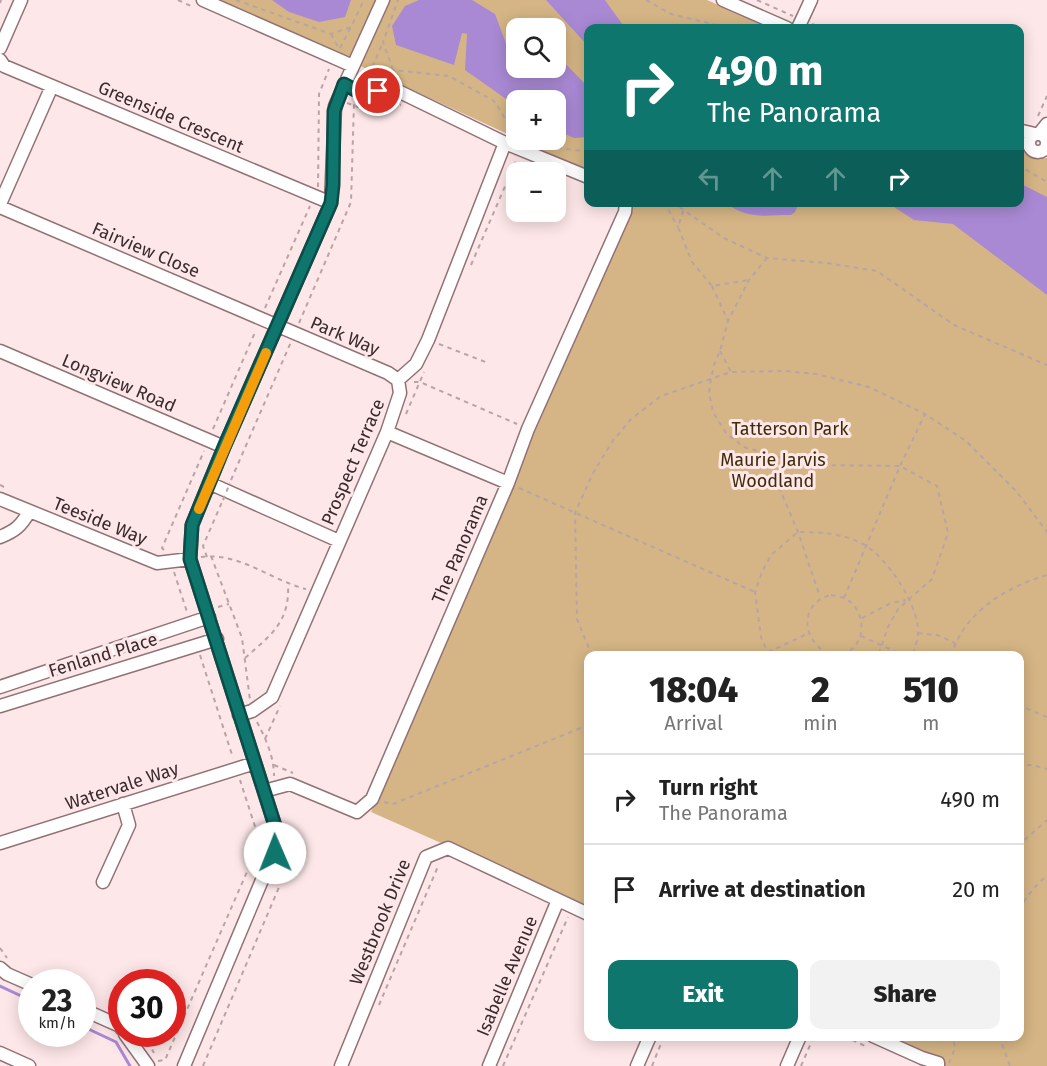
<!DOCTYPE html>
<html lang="en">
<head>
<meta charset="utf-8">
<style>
	body { margin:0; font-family:"Fira Sans",sans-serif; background:#f2f2f2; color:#222; height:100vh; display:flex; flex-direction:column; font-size:22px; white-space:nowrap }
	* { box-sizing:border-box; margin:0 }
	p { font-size:20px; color:#767676 }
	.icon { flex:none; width:33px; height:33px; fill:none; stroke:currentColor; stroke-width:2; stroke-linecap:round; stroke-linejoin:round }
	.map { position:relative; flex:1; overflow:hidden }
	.details { position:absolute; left:584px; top:651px; width:440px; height:390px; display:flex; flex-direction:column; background:#fff; border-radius:12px; box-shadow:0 3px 15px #0003 }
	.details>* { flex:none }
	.guide { position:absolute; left:584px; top:24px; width:440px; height:183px; border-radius:12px; box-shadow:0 3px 15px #0003; background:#0f766e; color:#fff; overflow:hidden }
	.tools { position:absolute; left:506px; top:18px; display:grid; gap:12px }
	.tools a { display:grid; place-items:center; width:60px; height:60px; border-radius:12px; background:#fff; box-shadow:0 3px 15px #0003; font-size:30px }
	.speed { position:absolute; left:18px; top:969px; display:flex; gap:12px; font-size:30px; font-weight:700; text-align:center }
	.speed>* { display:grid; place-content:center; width:78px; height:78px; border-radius:50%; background:#fff; box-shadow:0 3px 15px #0003; line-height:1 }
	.speed small { font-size:15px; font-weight:400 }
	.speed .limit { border:9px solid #d22; background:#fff; color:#111 }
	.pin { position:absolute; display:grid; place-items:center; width:51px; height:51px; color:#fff; margin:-26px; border:3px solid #fff; border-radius:50%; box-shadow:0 2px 6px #0007 }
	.me { position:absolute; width:66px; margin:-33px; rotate:359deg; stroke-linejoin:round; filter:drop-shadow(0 0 4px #0008) }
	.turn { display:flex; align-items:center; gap:21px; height:126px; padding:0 24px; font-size:27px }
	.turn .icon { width:78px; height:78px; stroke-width:2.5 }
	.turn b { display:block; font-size:42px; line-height:51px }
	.lanes { display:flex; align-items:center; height:57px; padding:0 24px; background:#0003; justify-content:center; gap:30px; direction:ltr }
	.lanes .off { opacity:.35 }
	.eta { display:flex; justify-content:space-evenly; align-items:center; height:102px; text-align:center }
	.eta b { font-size:36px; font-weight:800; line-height:42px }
	.cta { display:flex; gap:12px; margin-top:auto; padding:12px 24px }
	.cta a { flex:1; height:69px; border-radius:12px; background:#0f766e; color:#fff; font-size:24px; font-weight:800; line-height:69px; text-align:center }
	.cta a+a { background:#f2f2f2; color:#222 }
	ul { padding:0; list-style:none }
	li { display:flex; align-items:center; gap:18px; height:90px; padding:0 24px; border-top:2px solid #e0e0e0 }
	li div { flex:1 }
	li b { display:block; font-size:22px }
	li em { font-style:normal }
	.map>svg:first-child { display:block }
	.green { fill:#d5b585; fill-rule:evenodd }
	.water { fill:#a989d4 }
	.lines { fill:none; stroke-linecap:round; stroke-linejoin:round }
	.stream { stroke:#a989d4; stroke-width:3 }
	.minor-casing { stroke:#927175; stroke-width:15 }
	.path { stroke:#b8a4a6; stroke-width:2; stroke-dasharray:4.5 4.5; stroke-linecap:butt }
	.minor { stroke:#fff; stroke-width:12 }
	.path-bridge { stroke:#b8a4a6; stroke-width:2; stroke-dasharray:4.5 4.5; stroke-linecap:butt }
	.route-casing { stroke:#0a4d48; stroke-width:15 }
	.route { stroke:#0f766e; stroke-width:10 }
	.slow { stroke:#f59e0b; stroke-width:10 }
	.labels { text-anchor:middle; stroke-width:6; stroke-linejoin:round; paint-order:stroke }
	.street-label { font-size:18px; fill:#392b2d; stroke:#fee7e9 }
	.park-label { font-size:18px; fill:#3f2b07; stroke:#fee7e9 }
</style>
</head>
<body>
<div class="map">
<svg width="1047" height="1066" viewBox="0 0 1047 1066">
	<rect width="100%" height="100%" fill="#fee7e9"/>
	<!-- green -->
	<path class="green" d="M218,0H707L771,28H588V171L519,140H555V100H516V138ZM516,28H555V68H516Z
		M1019,140C1029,154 1027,158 1047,158V1066H945L879,1037L1018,1036V656H588V908L371,812L629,203L1018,202Z"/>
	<!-- water -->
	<path class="water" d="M272,0H351L345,17L319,22L289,12Z
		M419,0H472L495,14L511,57L516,52V68H555V53L588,87V137L574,138L556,130L555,100H547V94L541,100H516V106L465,70L467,34L462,33L454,65L396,45L392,26L405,6Z
		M546,0H605L625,28H588V46Z
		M1019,183L1047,197V295L953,224L914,220L888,203L1018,202Z
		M725,203H799L795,212L791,215C764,215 750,220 725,203Z"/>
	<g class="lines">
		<!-- stream -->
		<path class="stream" d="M0,986L32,1001
			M82,1026L116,1042L130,1066"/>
		<defs>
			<path id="minor" d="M203,0L353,66
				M723,0L787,28
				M798,28L811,0
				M0,48L21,0
				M0,60L4,66L331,203
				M344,84L357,91H398L505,143L588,177
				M1018,130L1035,134
				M1039,134L1047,124
				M1029 143a9 9 0 1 1 18 0a9 9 0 1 1-18 0Z
				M0,204L52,86
				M0,207L388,373L398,380
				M0,351L224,447
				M387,432L508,483
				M209,483L339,541
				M0,499L157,563L190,559
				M0,537C15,531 21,526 29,512
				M0,687L209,617
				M0,706L217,639
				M239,715L252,711L272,697L387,432L400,393L398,380L416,364L428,340L505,143
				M264,791L290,784L357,812L372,799L508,483L528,429L625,212L626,202
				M0,843L255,763
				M103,882L129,825L123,804
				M0,968L7,974L32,985
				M82,1009L120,1026L122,1029
				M125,1034L148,1066
				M873,1036L922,1058L938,1063V1066
				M0,1053L29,1066
				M184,1066L278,842L277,832L190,559L192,525L224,447L331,203L335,106L383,0
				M341,1066L426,857L448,848L588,914
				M489,1066L558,900
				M637,1066L650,1036
				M787,1066L800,1036"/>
		</defs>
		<!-- minor casing -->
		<use href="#minor" class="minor-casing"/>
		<!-- path -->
		<path class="path" d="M178,0L193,7
			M236,0L331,34L351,27L364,0
			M646,0L671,14L729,28
			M757,0L793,16
			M0,3L1,0
			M812,24L822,28
			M331,34L338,47
			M340,48L351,27
			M393,70L383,42L398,0
			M369,75L383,42
			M365,79L368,76L393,70L449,76L494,101L510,126L516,129
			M347,103L358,107L401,105
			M1038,116L1047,96
			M541,140L560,148L588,152
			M1018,165L1047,182
			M318,187L319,94L329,69
			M664,202L678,227
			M672,202L724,238L767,258L827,263L877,271L954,325L1047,365
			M686,202L678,227L692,262L712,286L749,280
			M767,258L749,280L728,321L720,351L714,365L711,379L709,393L713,412L726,433L744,447L792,461L817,465L900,466L937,486L948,533L932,579L898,609L888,627L878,656
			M471,265L516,161
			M712,286L728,321
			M265,308L310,206
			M299,323L351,202L354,103
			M439,344L488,363
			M720,351L731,372
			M414,382H420L517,424
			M406,414L424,372
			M213,429L256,330
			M765,454L798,532L820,597
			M231,480L291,342
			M0,485L8,489
			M519,488L755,592
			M164,550L162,548L204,451
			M211,556L242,638L250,700
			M201,557C240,552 270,580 306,589
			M207,557L203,546L222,502
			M174,572L187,612
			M831,595C837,596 844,597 849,601C867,614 866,648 842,654C836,656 830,654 824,653C819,647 811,640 809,632C803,614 815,598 831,595Z
			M844,598L900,466L925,414
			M218,607L229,604
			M862,618L891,603L906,600
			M918,633L937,635L955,643
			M861,636L905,656
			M200,655L233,758
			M592,656L577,619L575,513L593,473L612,442L631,419L661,396L731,372L785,371L816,374L869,387L925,414L966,441L1017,492L1047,532
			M760,656L809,633
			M769,656L761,637L755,592L762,572L771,555L798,532C819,532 841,533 861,543C886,555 919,605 918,633C918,640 914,648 913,656
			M951,656C964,612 1006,587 1047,575
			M245,658C271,635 290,622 288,584
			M1018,705L1047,717
			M257,722C266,739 274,757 274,776
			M265,739L280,706
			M274,765L293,773
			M1018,766L1032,765L1047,769
			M384,802L393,804L588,725
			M1018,846L1047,820
			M1018,909L1034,888L1047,875
			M0,948L7,958
			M42,978L51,982
			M379,1005L439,864
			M143,1034L154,1053
			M844,1036L867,1047
			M999,1036L1010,1066
			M158,1061L165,1060L260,842L240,780
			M949,1063L955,1048L953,1036
			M203,1066L291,859L294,845L289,830
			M503,1066L568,917
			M652,1066L664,1036
			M801,1066L814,1036"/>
		<!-- minor -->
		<use href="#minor" class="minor"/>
		<!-- path-bridge -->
		<path class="path-bridge" d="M223,500L230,483"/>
	</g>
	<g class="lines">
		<defs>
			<path id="route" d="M275,853L278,842L277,832L190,559L192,525L224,447L331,203L333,185L334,111L344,84L357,91H378"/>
		</defs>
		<!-- route casing -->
		<use href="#route" class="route-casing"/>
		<!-- route -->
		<use href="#route" class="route"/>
		<!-- slow -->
		<path class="slow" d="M199,509L266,353"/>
	</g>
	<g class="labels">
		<!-- street labels -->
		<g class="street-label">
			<text transform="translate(171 117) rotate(23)" y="6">Greenside Crescent</text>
			<text transform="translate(146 250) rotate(23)" y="6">Fairview Close</text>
			<text transform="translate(345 336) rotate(23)" y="6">Park Way</text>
			<text transform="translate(119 383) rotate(23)" y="6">Longview Road</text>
			<text transform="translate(353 462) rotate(-67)" y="6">Prospect Terrace</text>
			<text transform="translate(100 521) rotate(22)" y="6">Teeside Way</text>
			<text transform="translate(460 549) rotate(-67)" y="6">The Panorama</text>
			<text transform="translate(103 655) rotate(-17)" y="6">Fenland Place</text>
			<text transform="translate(122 786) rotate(-18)" y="6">Watervale Way</text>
			<text transform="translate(380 922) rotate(-68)" y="6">Westbrook Drive</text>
			<text transform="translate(507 976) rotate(-67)" y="6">Isabelle Avenue</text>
		</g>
		<!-- park labels -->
		<g class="park-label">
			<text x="790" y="435">Tatterson Park</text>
			<text x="773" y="466">Maurie Jarvis<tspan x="773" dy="21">Woodland</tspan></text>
		</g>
	</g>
</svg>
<div class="tools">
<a><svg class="icon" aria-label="search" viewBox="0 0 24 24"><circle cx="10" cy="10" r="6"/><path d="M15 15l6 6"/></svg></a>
<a>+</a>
<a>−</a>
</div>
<div class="speed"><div>23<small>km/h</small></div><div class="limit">30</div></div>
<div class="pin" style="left:378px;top:91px;background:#d93025"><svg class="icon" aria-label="arrive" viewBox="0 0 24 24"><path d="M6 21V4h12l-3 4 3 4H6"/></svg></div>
<svg class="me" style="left:275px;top:853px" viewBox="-20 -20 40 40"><circle r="19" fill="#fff"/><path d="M0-13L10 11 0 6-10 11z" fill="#0f766e"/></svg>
<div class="guide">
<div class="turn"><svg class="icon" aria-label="right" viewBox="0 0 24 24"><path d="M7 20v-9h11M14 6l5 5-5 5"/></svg><div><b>490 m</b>The Panorama</div></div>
<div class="lanes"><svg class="icon off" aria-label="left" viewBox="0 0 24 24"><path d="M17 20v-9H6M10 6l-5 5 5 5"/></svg><svg class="icon off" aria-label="ahead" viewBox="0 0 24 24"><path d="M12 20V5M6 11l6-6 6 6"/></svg><svg class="icon off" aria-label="ahead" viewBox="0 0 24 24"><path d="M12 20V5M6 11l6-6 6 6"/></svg><svg class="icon" aria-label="right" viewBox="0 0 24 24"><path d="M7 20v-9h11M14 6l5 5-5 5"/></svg></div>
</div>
<section class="details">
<div class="eta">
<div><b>18:04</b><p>Arrival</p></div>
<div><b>2</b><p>min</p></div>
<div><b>510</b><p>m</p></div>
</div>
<ul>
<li><svg class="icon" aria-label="right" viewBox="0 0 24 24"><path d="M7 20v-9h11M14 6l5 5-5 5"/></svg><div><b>Turn right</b><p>The Panorama</p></div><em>490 m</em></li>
<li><svg class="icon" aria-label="arrive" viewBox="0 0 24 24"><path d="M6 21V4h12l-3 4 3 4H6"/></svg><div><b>Arrive at destination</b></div><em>20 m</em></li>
</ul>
<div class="cta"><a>Exit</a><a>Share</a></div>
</section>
</div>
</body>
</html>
